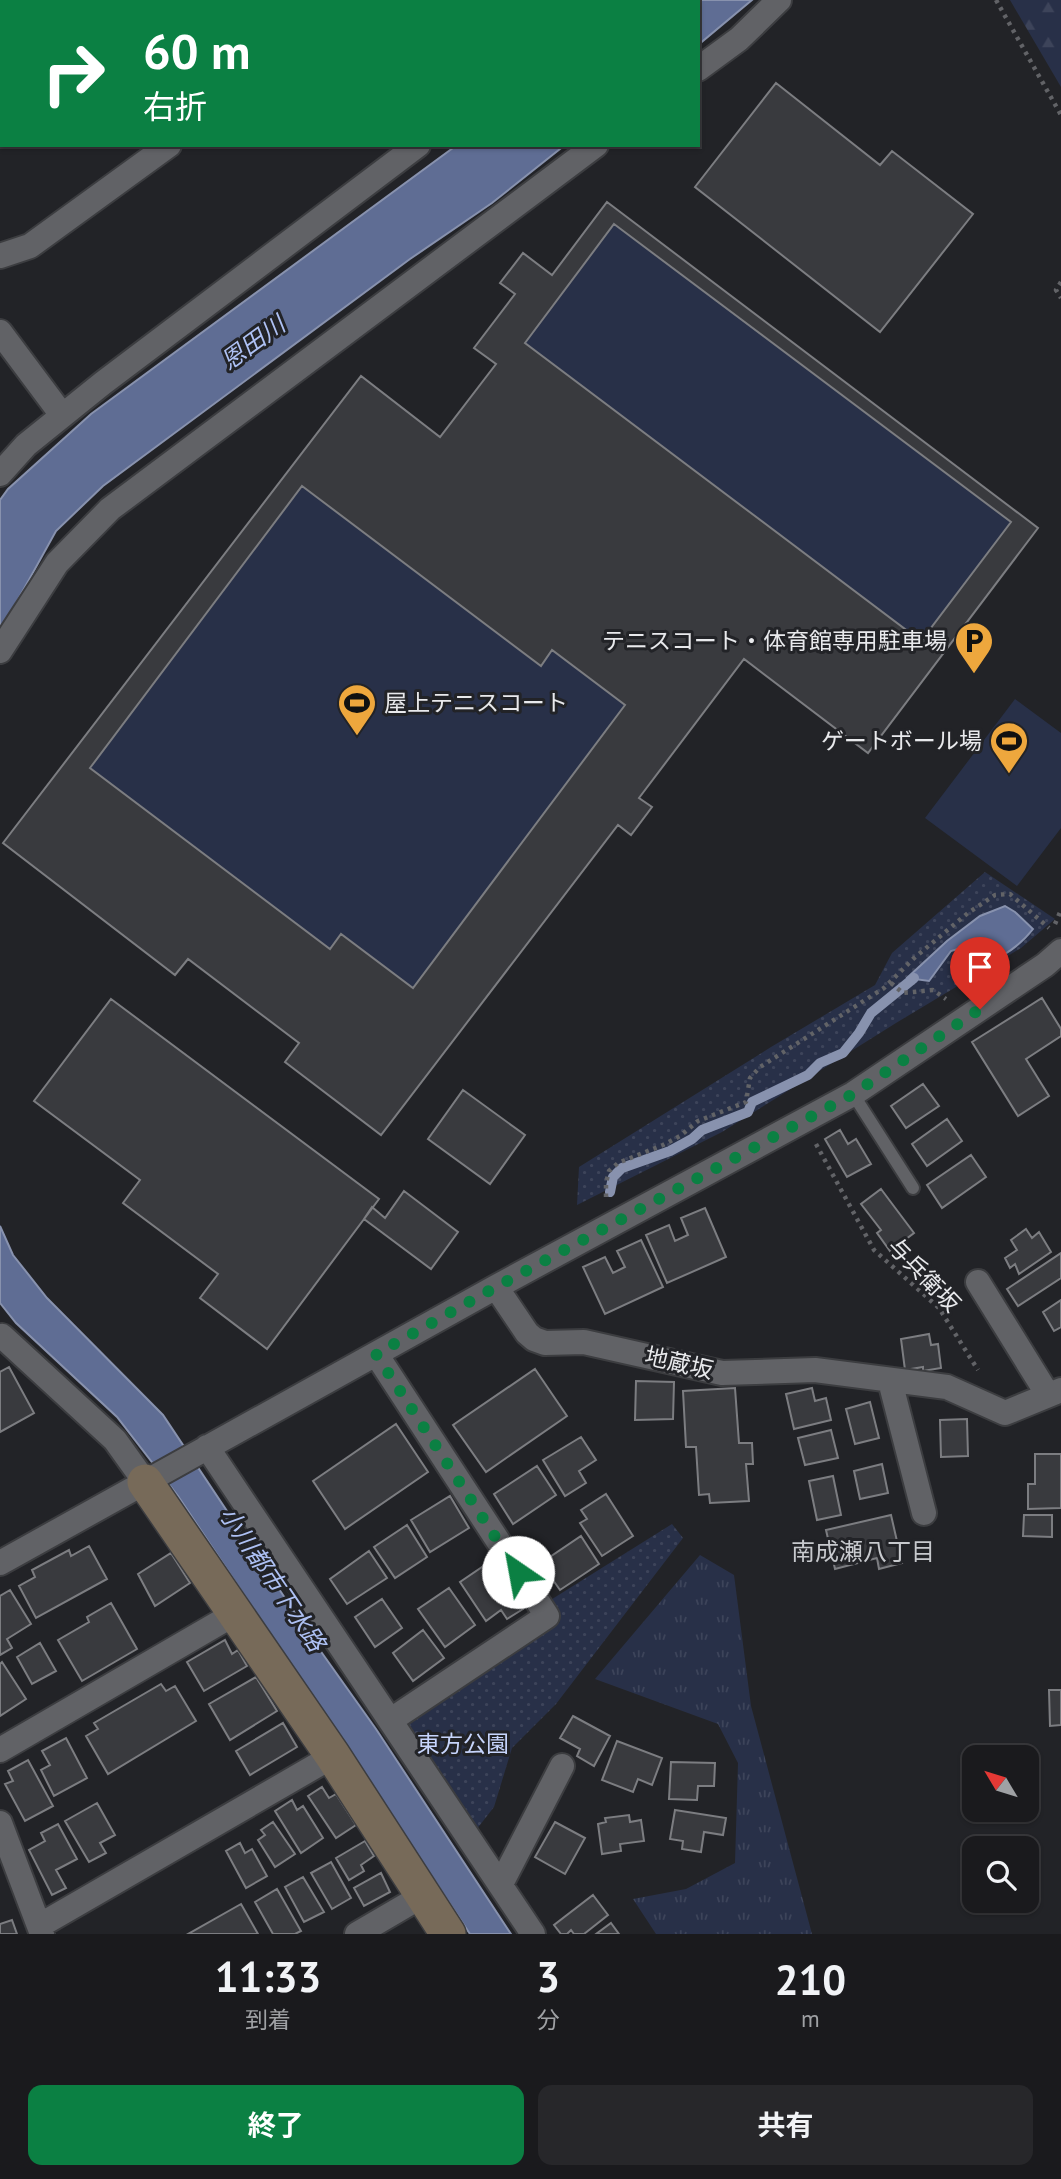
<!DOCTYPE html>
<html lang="ja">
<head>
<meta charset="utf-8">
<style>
	body { margin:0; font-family:"PT Sans","Noto Sans JP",sans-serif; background:#27272a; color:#f1f3f6; height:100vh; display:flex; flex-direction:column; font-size:26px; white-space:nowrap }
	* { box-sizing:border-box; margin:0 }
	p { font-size:23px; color:#9fa1a4 }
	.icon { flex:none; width:38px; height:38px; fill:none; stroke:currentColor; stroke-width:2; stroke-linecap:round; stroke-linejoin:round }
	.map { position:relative; height:1934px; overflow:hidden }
	.sheet { display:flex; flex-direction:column; background:#1a1a1d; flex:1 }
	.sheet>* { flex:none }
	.guide { position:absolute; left:0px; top:0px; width:700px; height:147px; box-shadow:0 2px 5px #0004,0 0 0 2px #38383b; background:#0b8043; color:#fff; overflow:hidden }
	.needle { width:46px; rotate:308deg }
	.buttons { position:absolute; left:962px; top:1745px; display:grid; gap:14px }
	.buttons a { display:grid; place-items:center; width:77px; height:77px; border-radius:14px; background:#1a1a1d; box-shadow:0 2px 5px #0004,0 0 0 2px #38383b; font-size:35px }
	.pin { position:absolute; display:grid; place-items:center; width:60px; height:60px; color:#fff; margin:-72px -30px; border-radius:50% 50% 50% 0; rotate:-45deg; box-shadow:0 0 7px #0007 }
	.pin .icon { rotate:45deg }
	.me { position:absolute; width:77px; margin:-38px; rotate:327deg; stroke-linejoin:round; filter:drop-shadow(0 0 5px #0008) }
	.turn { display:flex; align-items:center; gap:24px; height:147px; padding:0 28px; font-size:32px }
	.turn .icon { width:91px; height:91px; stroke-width:2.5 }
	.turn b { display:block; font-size:49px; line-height:60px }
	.eta { display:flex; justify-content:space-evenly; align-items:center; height:119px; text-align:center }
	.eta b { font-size:42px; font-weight:700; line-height:49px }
	.primary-button { display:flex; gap:14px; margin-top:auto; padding:14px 28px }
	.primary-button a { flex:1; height:80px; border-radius:14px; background:#0b8043; color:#fff; font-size:28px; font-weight:700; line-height:80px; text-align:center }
	.primary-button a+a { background:#27272a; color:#f1f3f6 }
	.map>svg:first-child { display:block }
	.grass { fill:url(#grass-tufts) }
	.forest { fill:url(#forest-firs) }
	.park { fill:url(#park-dots) }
	.pitch { fill:#283048 }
	.water { fill:#5f6d94; stroke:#8892ae; stroke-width:2 }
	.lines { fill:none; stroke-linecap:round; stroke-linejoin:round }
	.stream { stroke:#8892ae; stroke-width:10 }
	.building { fill:#393a3e; stroke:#7c7d81; stroke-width:2; fill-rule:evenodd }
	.lane-casing { stroke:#3c3d40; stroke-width:16 }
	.street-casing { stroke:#3c3d40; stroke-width:28 }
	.secondary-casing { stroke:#3c3d40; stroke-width:38 }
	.path { stroke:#626367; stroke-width:4.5; stroke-dasharray:3.5 5; stroke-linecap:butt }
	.lane { stroke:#616266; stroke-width:12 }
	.street { stroke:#616266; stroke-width:24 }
	.secondary { stroke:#776a59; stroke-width:35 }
	.route { stroke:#0b8043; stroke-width:12; stroke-dasharray:0 21.6 }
	.labels { text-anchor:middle; stroke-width:6; stroke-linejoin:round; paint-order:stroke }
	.poi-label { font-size:23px; fill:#e8e9ec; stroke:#222327; text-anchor:end }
	.street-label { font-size:23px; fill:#e8e9ec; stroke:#222327 }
	.park-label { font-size:23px; fill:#c7d5fc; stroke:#222327 }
	.water-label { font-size:24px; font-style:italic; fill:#aec1f4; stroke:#222327 }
	.neighbourhood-label { font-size:24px; fill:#c7c9cd; stroke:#222327 }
</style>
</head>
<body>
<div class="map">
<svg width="1061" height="1934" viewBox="0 0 1061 1934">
	<defs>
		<pattern id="grass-tufts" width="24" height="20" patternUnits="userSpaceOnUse" patternTransform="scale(1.75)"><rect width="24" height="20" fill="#283048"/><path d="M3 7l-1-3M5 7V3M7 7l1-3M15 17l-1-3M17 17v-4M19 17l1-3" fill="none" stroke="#3d445a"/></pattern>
		<pattern id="forest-firs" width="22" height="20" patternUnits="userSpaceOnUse" patternTransform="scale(1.75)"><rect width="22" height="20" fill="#283048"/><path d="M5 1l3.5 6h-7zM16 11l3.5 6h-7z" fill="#3d445a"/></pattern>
		<pattern id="park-dots" width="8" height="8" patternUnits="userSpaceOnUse" patternTransform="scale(1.75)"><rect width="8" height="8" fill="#283048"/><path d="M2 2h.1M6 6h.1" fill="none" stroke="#3d445a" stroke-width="1.8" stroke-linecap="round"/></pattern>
	</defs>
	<rect width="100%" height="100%" fill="#222327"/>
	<!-- grass -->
	<path class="grass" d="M700,1555L734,1575L751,1706L812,1934H656L633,1899L686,1889L735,1863L738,1763L718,1724L595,1679Z"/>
	<!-- forest -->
	<path class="forest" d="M1010,0H1061V87Z"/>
	<!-- park -->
	<path class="park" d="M985,872L1055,919L1021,948L896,1023L722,1132L577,1205L579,1167L771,1047L875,985L892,953Z
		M672,1524L683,1538L556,1704L512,1748L494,1807L469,1839L398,1732L560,1622L549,1601Z"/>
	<!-- pitch -->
	<path class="pitch" d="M614,224L1011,522L921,641L525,343Z
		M302,486L540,666L552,650L625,705L413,988L341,934L330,949L90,768Z
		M1015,699L1061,733V828L1017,886L925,818Z"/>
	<!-- water -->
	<path class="water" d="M652,0H752L698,45V2H649Z
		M457,145H565L492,203L410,259L103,486L56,531L0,632V500L8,489L91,414Z
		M1005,906L1015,912L1033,929C1017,950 990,965 965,971L957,963L961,948L951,951L929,981L915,979L907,985V978L947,941L980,916Z
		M0,1226L13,1255L47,1298L163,1415L317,1646L376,1729L511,1934H470L178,1496L117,1417L16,1323L0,1303Z"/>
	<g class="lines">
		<!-- stream -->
		<path class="stream" d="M610,1192L613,1177L622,1168L670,1151L692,1139L702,1130L748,1112L752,1102L808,1075L820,1063L843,1053L859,1033L871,1013L914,978"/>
	</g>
	<!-- building -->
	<path class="building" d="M776,83L880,165L892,151L973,214L880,332L695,187Z
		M607,202L1038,528L868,753L744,659L639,798L652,807L631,835L618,825L381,1135L285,1062L299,1043L188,959L175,975L3,843L361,376L440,437L496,364L474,348L515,294L500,283L523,253L552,275ZM614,224L1011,522L921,641L525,343ZM302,486L541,666L552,650L625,705L413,988L341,934L330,949L90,768Z
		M1042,998L1061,1029V1036L1026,1059L1049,1096L1018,1116L972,1042Z
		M111,999L379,1199L267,1349L200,1298L218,1274L123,1203L140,1180L34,1101Z
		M923,1084L939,1106L906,1128L891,1106Z
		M463,1090L525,1135L490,1184L428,1139Z
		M947,1119L962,1141L927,1166L912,1144Z
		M840,1130L848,1144L856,1139L871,1164L847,1177L825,1139Z
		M971,1155L986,1177L942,1208L927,1185Z
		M881,1189L914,1233L890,1251L877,1233L881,1230L861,1204Z
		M404,1191L458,1232L431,1269L364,1219L372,1207L385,1218Z
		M705,1208L726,1257L667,1283L646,1235L669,1225L675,1241L688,1235L681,1218Z
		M1026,1229L1032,1238L1039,1232L1051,1252L1019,1274L1015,1264L1010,1268L1005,1258L1017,1250L1011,1240Z
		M641,1240L663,1287L605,1314L583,1267L605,1257L613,1273L625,1267L617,1251Z
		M1061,1253V1278L1018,1306L1007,1289Z
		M1061,1300V1327L1054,1331L1043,1312Z
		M929,1334L931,1345L938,1344L941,1368L923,1371V1367L905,1370L901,1339Z
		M9,1367L34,1413L0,1432V1372Z
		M535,1369L567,1416L486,1472L453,1425Z
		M636,1381L674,1382L673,1419L635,1420Z
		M735,1388L739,1443H752L753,1464H746L749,1501L710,1503L709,1494L699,1495L696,1447H686L683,1391Z
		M812,1388L815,1401L826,1398L831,1420L794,1429L786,1394Z
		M870,1402L879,1438L855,1444L846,1409Z
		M967,1419L968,1456L941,1457L940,1420Z
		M396,1424L428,1472L345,1529L313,1481Z
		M831,1430L838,1458L805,1465L798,1438Z
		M581,1437L596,1460L579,1471L586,1483L565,1496L543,1460Z
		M1035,1454H1061V1508L1028,1509V1484H1035Z
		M882,1464L888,1493L860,1499L854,1471Z
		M537,1466L556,1495L513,1524L494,1494Z
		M833,1476L841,1515L817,1520L809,1481Z
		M606,1494L633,1536L602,1556L580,1523L587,1519L581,1510Z
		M450,1496L469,1528L430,1552L411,1520Z
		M891,1515L902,1563L879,1569L877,1558L835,1569L826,1530Z
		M1024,1515H1052V1537L1023,1536Z
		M407,1525L427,1557L395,1578L374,1547Z
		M581,1536L599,1564L560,1590L541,1563Z
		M89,1546L107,1579L36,1618L19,1586L35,1577L32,1570L69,1550L71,1556Z
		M369,1551L387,1578L347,1604L330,1579Z
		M171,1553L190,1583L155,1606L138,1574Z
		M491,1561L523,1609L507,1619L501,1610L486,1621L460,1582Z
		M449,1588L475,1625L445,1647L418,1609Z
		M10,1590L31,1624L7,1639L12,1648L0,1655V1596Z
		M382,1599L402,1628L375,1647L355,1617Z
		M111,1603L137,1649L82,1681L58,1640L89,1622L87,1617Z
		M423,1630L444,1658L413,1681L393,1653Z
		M225,1640L232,1654L238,1650L247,1666L204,1691L187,1662Z
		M40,1643L56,1671L32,1684L17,1657Z
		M2,1662L26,1699L0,1716V1664Z
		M256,1677L277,1711L230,1740L209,1704Z
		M161,1684L166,1691L175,1686L196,1721L108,1774L86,1736L98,1729L94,1723Z
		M1049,1690H1061V1725L1050,1726Z
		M573,1716L610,1736L594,1766L577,1756L580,1749L560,1738Z
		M283,1723L297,1747L250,1775L236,1751Z
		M66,1738L87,1778L54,1796L41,1770L50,1765L42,1751Z
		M617,1741L662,1758L652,1785L638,1779L633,1792L602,1780Z
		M28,1760L53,1806L25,1821L5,1784L13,1781L8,1771Z
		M671,1762L715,1763L714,1786H698L697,1800L669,1799Z
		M322,1787L329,1798L336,1794L356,1825L336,1838L308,1796Z
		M292,1800L297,1810L303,1806L323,1838L301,1853L275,1811Z
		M97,1803L115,1835L100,1843L106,1853L89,1862L65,1821Z
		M675,1810L726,1818L723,1835L704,1832L701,1852L682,1849L683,1841L670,1839Z
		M629,1815L630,1822L641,1820L644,1841L620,1844L621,1851L602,1854L598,1824L606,1822L605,1818Z
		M273,1822L295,1854L275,1867L258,1840L265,1835L261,1830Z
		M555,1822L585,1838L565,1874L535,1857Z
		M58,1824L77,1859L56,1870L66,1888L52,1895L29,1850L45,1841L41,1833Z
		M365,1841L374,1856L361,1865L364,1871L349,1880L336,1858Z
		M240,1843L245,1853L252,1849L267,1876L246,1888L226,1851Z
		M331,1862L351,1898L332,1909L311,1873Z
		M381,1873L390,1892L364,1906L354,1888Z
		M303,1877L324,1912L304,1922L285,1887Z
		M277,1889L301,1931L295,1934H273L255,1902Z
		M593,1895L608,1915L584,1934H574L571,1930L567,1934H561L554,1925Z
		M241,1904L258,1934H188Z
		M12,1920L17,1934H0V1924Z
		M611,1923L619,1934H596Z"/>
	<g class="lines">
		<defs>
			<path id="lane" d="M853,1094L913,1188"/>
			<path id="street" d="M284,2L285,0
				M610,2L613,0
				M698,69L739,39L779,0
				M0,256L30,246L169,145
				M0,332L62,415
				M0,474L26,445L103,383L418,145
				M0,651L57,563L110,509L596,145
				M978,1282L1048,1395
				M496,1287L527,1333L534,1339L545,1343L584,1342L722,1373L815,1370L947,1387L1005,1413L1061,1390
				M0,1337L2,1336L115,1440L145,1482
				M376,1354L547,1616L391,1720
				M890,1381L924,1513
				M207,1447L533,1934
				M0,1563L496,1287L853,1094L1045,965L1061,951
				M0,1750L236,1613
				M0,1823L42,1934
				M501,1884L562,1766
				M39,1926L333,1756
				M357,1934L422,1896"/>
			<path id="secondary" d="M43,2L44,0
				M0,72L2,70
				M145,1482L333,1756L448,1934"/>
		</defs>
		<!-- lane casing -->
		<use href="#lane" class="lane-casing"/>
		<!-- street casing -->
		<use href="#street" class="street-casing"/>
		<!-- secondary casing -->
		<use href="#secondary" class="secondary-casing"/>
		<!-- path -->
		<path class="path" d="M996,0L1061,115
			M1061,282L1056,290L1061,298
			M1055,924L1061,910
			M891,983L903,993L933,990L946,999
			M816,1144L874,1250L939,1308L978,1370
			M606,1197V1183L609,1171L618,1163L663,1145L680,1136L698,1121L746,1102L750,1078L760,1067L884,988L913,959L968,913L995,895L1010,894L1049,928"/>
		<!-- lane -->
		<use href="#lane" class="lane"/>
		<!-- street -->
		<use href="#street" class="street"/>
		<!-- secondary -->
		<use href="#secondary" class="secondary"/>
	</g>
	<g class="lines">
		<!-- route -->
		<path class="route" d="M518,1572L376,1354L496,1287L853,1094L980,1009"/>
	</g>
	<!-- icons -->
	<defs>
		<symbol id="parking-pin" viewBox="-11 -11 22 30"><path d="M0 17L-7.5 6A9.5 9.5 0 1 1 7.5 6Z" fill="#eea73d" stroke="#222327"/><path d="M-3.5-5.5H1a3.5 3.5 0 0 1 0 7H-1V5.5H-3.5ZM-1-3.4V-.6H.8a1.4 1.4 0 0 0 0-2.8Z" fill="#111"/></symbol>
		<symbol id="stadium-pin" viewBox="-11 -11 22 30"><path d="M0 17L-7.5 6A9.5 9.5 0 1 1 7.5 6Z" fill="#eea73d" stroke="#222327"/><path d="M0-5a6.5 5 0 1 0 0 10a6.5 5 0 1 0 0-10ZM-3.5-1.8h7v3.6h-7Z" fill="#111"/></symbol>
	</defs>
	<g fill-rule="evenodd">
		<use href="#parking-pin" x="952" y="619" width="44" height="60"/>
		<use href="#stadium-pin" x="335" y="681" width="44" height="60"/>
		<use href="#stadium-pin" x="987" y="719" width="44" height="60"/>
	</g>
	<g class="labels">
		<!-- poi labels -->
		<g class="poi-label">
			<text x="947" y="649">テニスコート・体育館専用駐車場</text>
			<text x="384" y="711" text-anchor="start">屋上テニスコート</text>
			<text x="982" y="749">ゲートボール場</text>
		</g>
		<!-- street labels -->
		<g class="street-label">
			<text transform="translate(924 1275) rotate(46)" y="8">与兵衛坂</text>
			<text transform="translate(679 1363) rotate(13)" y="8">地蔵坂</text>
		</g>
		<!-- park labels -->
		<g class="park-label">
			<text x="463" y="1752">東方公園</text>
		</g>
		<!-- water labels -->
		<g class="water-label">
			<text transform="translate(253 343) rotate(-36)" y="8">恩田川</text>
			<text transform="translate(272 1579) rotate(56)" y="8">小川都市下水路</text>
		</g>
		<!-- neighbourhood labels -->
		<g class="neighbourhood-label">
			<text x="863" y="1560">南成瀬八丁目</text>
		</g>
	</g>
</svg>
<div class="buttons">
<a><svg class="needle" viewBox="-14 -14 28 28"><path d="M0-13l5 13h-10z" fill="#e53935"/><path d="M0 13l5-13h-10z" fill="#9fa1a4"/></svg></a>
<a><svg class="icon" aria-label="search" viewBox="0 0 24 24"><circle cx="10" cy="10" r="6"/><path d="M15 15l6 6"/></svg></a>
</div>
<div class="pin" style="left:980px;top:1009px;background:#d93025"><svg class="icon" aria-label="arrive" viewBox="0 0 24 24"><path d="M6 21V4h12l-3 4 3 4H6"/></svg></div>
<svg class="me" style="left:518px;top:1572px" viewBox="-20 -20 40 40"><circle r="19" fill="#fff"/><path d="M0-13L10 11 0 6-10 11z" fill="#0b8043"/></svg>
<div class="guide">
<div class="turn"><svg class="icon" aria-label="right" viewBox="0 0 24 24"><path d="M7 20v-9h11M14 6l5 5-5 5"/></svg><div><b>60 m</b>右折</div></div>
</div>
</div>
<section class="sheet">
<div class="eta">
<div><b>11:33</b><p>到着</p></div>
<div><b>3</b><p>分</p></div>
<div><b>210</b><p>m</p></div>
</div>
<div class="primary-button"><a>終了</a><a>共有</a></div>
</section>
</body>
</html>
